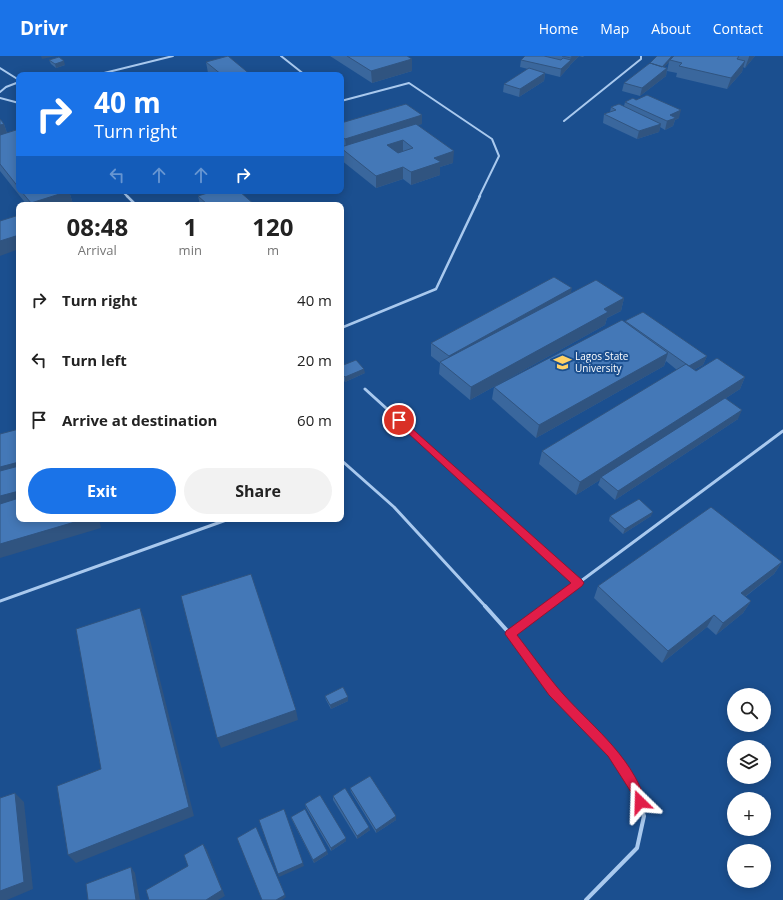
<!DOCTYPE html>
<html lang="en">
<head>
<meta charset="utf-8">
<style>
	body { margin:0; font-family:"Open Sans",sans-serif; background:#f2f2f2; color:#222; height:100vh; display:flex; flex-direction:column; font-size:15px; white-space:nowrap }
	* { box-sizing:border-box; margin:0 }
	p { font-size:13px; color:#767676 }
	.icon { flex:none; width:22px; height:22px; fill:none; stroke:currentColor; stroke-width:2; stroke-linecap:round; stroke-linejoin:round }
	.map { position:relative; flex:1; overflow:hidden }
	.sheet { position:absolute; left:16px; top:146px; width:328px; height:320px; display:flex; flex-direction:column; background:#fff; border-radius:8px; box-shadow:0 2px 10px #0003 }
	.sheet>* { flex:none }
	.hud { position:absolute; left:16px; top:16px; width:328px; height:122px; border-radius:8px; box-shadow:0 2px 10px #0003; background:#1a73e8; color:#fff; overflow:hidden }
	.tools { position:absolute; left:727px; top:632px; display:grid; gap:8px }
	.tools a { display:grid; place-items:center; width:44px; height:44px; border-radius:50%; background:#fff; box-shadow:0 2px 10px #0003; font-size:20px }
	.pin { position:absolute; display:grid; place-items:center; width:34px; height:34px; color:#fff; margin:-17px; border:2px solid #fff; border-radius:50%; box-shadow:0 1px 4px #0007 }
	.me { position:absolute; width:44px; margin:-22px; rotate:338deg; stroke-linejoin:round; filter:drop-shadow(0 0 3px #0008) }
	.turn { display:flex; align-items:center; gap:14px; height:84px; padding:0 12px; font-size:18px }
	.turn .icon { width:52px; height:52px; stroke-width:2.5 }
	.turn b { display:block; font-size:28px; line-height:34px }
	.lanes { display:flex; align-items:center; height:38px; padding:0 12px; background:#0003; justify-content:center; gap:20px; direction:ltr }
	.lanes .off { opacity:.35 }
	.eta { display:flex; justify-content:space-evenly; align-items:center; height:68px; text-align:center }
	.eta b { font-size:24px; font-weight:700; line-height:28px }
	.button { display:flex; gap:8px; margin-top:auto; padding:8px 12px }
	.button a { flex:1; height:46px; border-radius:24px; background:#1a73e8; color:#fff; font-size:16px; font-weight:700; line-height:46px; text-align:center }
	.button a+a { background:#f2f2f2; color:#222 }
	ul { padding:0; list-style:none }
	li { display:flex; align-items:center; gap:12px; height:60px; padding:0 12px }
	li div { flex:1 }
	li b { display:block; font-size:15px }
	li em { font-style:normal }
	header { display:flex; align-items:center; gap:24px; box-sizing:border-box; height:56px; padding:0 20px; background:#1a73e8; color:#fff }
	header strong { font-size:19px }
	nav { display:flex; gap:22px; margin-inline-start:auto; font-size:14px }
	.map>svg:first-child { display:block }
	.lines { fill:none; stroke-linecap:round; stroke-linejoin:round }
	.lane-far3 { stroke:#a9c9ee; stroke-width:2 }
	.lane-far2 { stroke:#a9c9ee; stroke-width:2.5 }
	.lane-far1 { stroke:#a9c9ee; stroke-width:3 }
	.lane { stroke:#a9c9ee; stroke-width:4 }
	.wall { fill:#3a679d }
	.shaded-wall { fill:#305480 }
	.building { fill:#4478b7; stroke:#305480; fill-rule:evenodd }
	.route { fill:#e11d48; stroke:#92132f }
	.labels { text-anchor:middle; stroke-width:4; stroke-linejoin:round; paint-order:stroke }
	.poi-label { font-size:10px; fill:#fff; stroke:#1b4f8f; text-anchor:start }
</style>
</head>
<body>
<header>
<strong>Drivr</strong>
<nav><a>Home</a><a>Map</a><a>About</a><a>Contact</a></nav>
</header>
<div class="map">
<svg width="783" height="844" viewBox="0 0 783 844">
	<rect width="100%" height="100%" fill="#1b4f8f"/>
	<g class="lines">
		<!-- lane-far3 -->
		<path class="lane-far3" d="M281,0L305,19
			M0,12L19,24
			M96,19L173,0
			M0,36L6,31L19,26
			M0,42L19,47
			M341,45L409,27L492,83L499,100L479,141
			M564,65L641,3V0
			M122,135L128,141"/>
		<!-- lane-far2 -->
		<path class="lane-far2" d="M127,140L136,149
			M341,272L436,233L480,140"/>
		<!-- lane-far1 -->
		<path class="lane-far1" d="M365,333L579,527
			M341,404L394,451L486,551
			M0,545L229,463
			M546,551L783,375"/>
		<!-- lane -->
		<path class="lane" d="M485,550L510,578L553,635L612,696L636,733L644,760L637,792L586,844
			M510,578L547,550"/>
	</g>
	<!-- wall -->
	<path class="wall" d="M330,0H407L412,15L372,27Z
		M525,0H584L583,1L579,0L570,9L569,11L560,21L544,17H545L544,25L519,41L503,36L504,28L528,13L520,11L521,4Z
		M657,0H755L745,12L743,11L742,16L727,33L676,21L677,17L667,15L669,6L664,11L667,12L666,20L640,40L622,35L624,27L649,8Z
		M49,4L65,9L56,12L51,8Z
		M206,6L251,19H210L208,17Z
		M625,46L679,62L675,64L673,70L665,74L660,71L659,76L637,83L603,67L604,58L610,56L611,51L624,50Z
		M422,59V68L417,69L453,107L440,111V119L411,129L403,123L376,132L341,104V91L344,90L341,88V67Z
		M0,63L4,68L7,77H19V135H69L73,148L69,149H27L0,115Z
		M198,140L255,149H200Z
		M571,237L624,242L621,255L607,262L605,269L470,344L439,318L440,307L431,300V287Z
		M625,265L707,300L703,309L694,314L696,315L745,321L740,333L726,342L738,363L615,444L598,429L600,424L576,439L539,408L542,395L677,314L666,305L664,310L536,382L492,343L494,331L625,266Z
		M341,310L365,317L345,326L341,322Z
		M610,460H651L623,478L609,465Z
		M782,506L774,518L745,541L751,545L743,557L716,579L707,571L662,607L594,542L598,530Z
		M325,640L348,645L331,653L326,644Z
		M350,732L396,764L376,777L351,736Z
		M333,740L370,774L357,783L333,744Z
		M305,748L346,782V785L331,795L306,752Z
		M291,761L328,798L314,807L292,764Z"/>
	<!-- shaded-wall -->
	<path class="shaded-wall" d="M41,0H56L42,3Z
		M572,0H579L570,9L569,11L560,21L561,13L570,4Z
		M672,0H674L670,4L669,6L660,16L661,12Z
		M749,0H755L745,12L749,1Z
		M412,3V15L372,27L371,15Z
		M64,5L65,9L56,12L55,8Z
		M745,5L742,16L727,33L731,22Z
		M667,12L666,20L640,40L642,32Z
		M545,17L544,25L519,41L520,33Z
		M681,54L679,62L675,64L673,70L665,74L667,65L670,59Z
		M422,59V68L346,91L345,83Z
		M4,68L8,80L0,82V69Z
		M661,68L659,76L637,83L639,75Z
		M403,84V96L387,101V89Z
		M454,95L453,107L440,111V119L411,129V116L434,102Z
		M403,111V123L376,132V120Z
		M69,135L73,148L69,149H32L31,147Z
		M19,179V193L0,200V185Z
		M572,232L569,245L448,312L449,300Z
		M624,242L621,255L607,262L605,269L470,344L471,331L604,253Z
		M668,297L664,310L536,382L539,369Z
		M707,300L703,309L685,319L689,310Z
		M364,313L365,317L345,326V321Z
		M745,321L740,333L602,422L601,421L600,424L576,439L580,426Z
		M742,354L738,363L615,444L618,435Z
		M19,406V420L0,425V411Z
		M19,435V449L0,454V440Z
		M653,456L651,460L623,478L625,473Z
		M85,463H99L101,472L0,502V488Z
		M782,506L774,518L734,549L741,537Z
		M751,545L743,557L716,579L723,567Z
		M140,552L145,564L194,760L76,807L68,799L189,751Z
		M714,559L707,571L662,607L668,595Z
		M348,641V645L331,653L330,649Z
		M296,654L298,664L221,692L217,682Z
		M15,737L24,746L33,833L7,844H0V835Z
		M396,760V764L376,777V774Z
		M369,771L370,774L357,783V780Z
		M346,782V785L331,795V792Z
		M203,788L207,794L225,840L218,844H206Z
		M327,795L328,798L314,807L313,804Z
		M303,807L304,810L279,821L278,818Z
		M131,811L135,817L140,844H136Z
		M285,839L286,841L282,844H276Z"/>
	<!-- building -->
	<path class="building" d="M228,0L251,19H222L206,6Z
		M347,0H407L412,3L371,15Z
		M525,0H544L561,4L563,2L571,4L561,13L521,4Z
		M562,0H572L571,2Z
		M657,0H672L662,11L650,7L649,8Z
		M674,0H739L737,3L745,5L731,22L679,10L682,7L670,4Z
		M59,1L64,5L55,8L49,4Z
		M650,7L667,12L642,32L624,27Z
		M529,12L545,17L520,33L504,28Z
		M647,39L681,54L670,59L676,62L667,65L625,46L633,42L636,44Z
		M406,48L422,59L345,83L341,80V67Z
		M619,48L661,68L639,75L604,58L616,54L611,51Z
		M0,63L4,68L0,69Z
		M416,68L454,95L434,102L441,106L411,116L403,111L376,120L341,92V91ZM403,84L413,92L398,97L387,89Z
		M16,74L19,77V132L0,108V79Z
		M21,135H69L31,147Z
		M214,135H239L255,149H208L198,140Z
		M19,159V179L0,185V165Z
		M554,221L572,232L449,300L431,287Z
		M596,224L624,242L604,253L608,256L471,331L440,306Z
		M643,256L707,300L689,310L625,265Z
		M622,264L668,297L539,369L494,331Z
		M717,302L745,321L580,426L542,395L686,308L696,315Z
		M356,304L364,313L345,321L341,317V310Z
		M725,342L742,354L618,435L601,421Z
		M19,373V406L0,411V378Z
		M19,410V435L0,440V415Z
		M19,442V463H85L0,488V448Z
		M639,443L653,456L625,473L610,460Z
		M711,451L782,506L741,537L751,545L723,567L714,559L668,595L598,530Z
		M251,518L296,654L217,682L181,540Z
		M140,552L189,751L68,799L57,730L101,713L76,573Z
		M343,631L348,641L330,649L325,640Z
		M370,720L396,760L376,774L350,732Z
		M345,732L369,771L357,780L333,740Z
		M15,737L24,826L0,835V742Z
		M320,739L346,782L331,792L305,748Z
		M284,753L303,807L278,818L259,764Z
		M305,753L327,795L313,804L291,761Z
		M256,771L285,839L276,844H262L237,782Z
		M203,788L222,834L206,844H149L146,834L188,810L184,799Z
		M131,811L136,844H88L86,828Z"/>
	<!-- route -->
	<path class="route" d="M399,361L582,524L584,527L582,530L517,579C530,596 543,614 557,631C589,669 630,696 646,746L644,751L640,753L636,751L631,736L608,700L549,639L505,578L506,575L571,527L396,366L394,364Z"/>
	<!-- icons -->
	<defs>
		<symbol id="university-bare" viewBox="-9 -9 18 18"><path d="M0-5L7-2L0 1L-7-2ZM-4 1L0 2.5L4 1V4Q0 6-4 4Z" fill="#ffd166" stroke="#1b4f8f" stroke-width="2.5" paint-order="stroke"/></symbol>
	</defs>
	<g fill-rule="evenodd">
		<use href="#university-bare" x="550" y="294" width="25" height="25"/>
	</g>
	<g class="labels">
		<!-- poi labels -->
		<g class="poi-label">
			<text x="575" y="304">Lagos State<tspan x="575" dy="12">University</tspan></text>
		</g>
	</g>
</svg>
<div class="tools">
<a><svg class="icon" aria-label="search" viewBox="0 0 24 24"><circle cx="10" cy="10" r="6"/><path d="M15 15l6 6"/></svg></a>
<a><svg class="icon" aria-label="layers" viewBox="0 0 24 24"><path d="M12 4l9 5-9 5-9-5zM3 14l9 5 9-5"/></svg></a>
<a>+</a>
<a>−</a>
</div>
<div class="pin" style="left:399px;top:364px;background:#d93025"><svg class="icon" aria-label="arrive" viewBox="0 0 24 24"><path d="M6 21V4h12l-3 4 3 4H6"/></svg></div>
<svg class="me" style="left:640px;top:746px" viewBox="-20 -20 40 40"><path d="M0-17L14 15 0 8-14 15z" fill="#e11d48" stroke="#fff" stroke-width="4"/></svg>
<div class="hud">
<div class="turn"><svg class="icon" aria-label="right" viewBox="0 0 24 24"><path d="M7 20v-9h11M14 6l5 5-5 5"/></svg><div><b>40 m</b>Turn right</div></div>
<div class="lanes"><svg class="icon off" aria-label="left" viewBox="0 0 24 24"><path d="M17 20v-9H6M10 6l-5 5 5 5"/></svg><svg class="icon off" aria-label="ahead" viewBox="0 0 24 24"><path d="M12 20V5M6 11l6-6 6 6"/></svg><svg class="icon off" aria-label="ahead" viewBox="0 0 24 24"><path d="M12 20V5M6 11l6-6 6 6"/></svg><svg class="icon" aria-label="right" viewBox="0 0 24 24"><path d="M7 20v-9h11M14 6l5 5-5 5"/></svg></div>
</div>
<section class="sheet">
<div class="eta">
<div><b>08:48</b><p>Arrival</p></div>
<div><b>1</b><p>min</p></div>
<div><b>120</b><p>m</p></div>
</div>
<ul>
<li><svg class="icon" aria-label="right" viewBox="0 0 24 24"><path d="M7 20v-9h11M14 6l5 5-5 5"/></svg><div><b>Turn right</b></div><em>40 m</em></li>
<li><svg class="icon" aria-label="left" viewBox="0 0 24 24"><path d="M17 20v-9H6M10 6l-5 5 5 5"/></svg><div><b>Turn left</b></div><em>20 m</em></li>
<li><svg class="icon" aria-label="arrive" viewBox="0 0 24 24"><path d="M6 21V4h12l-3 4 3 4H6"/></svg><div><b>Arrive at destination</b></div><em>60 m</em></li>
</ul>
<div class="button"><a>Exit</a><a>Share</a></div>
</section>
</div>
</body>
</html>
